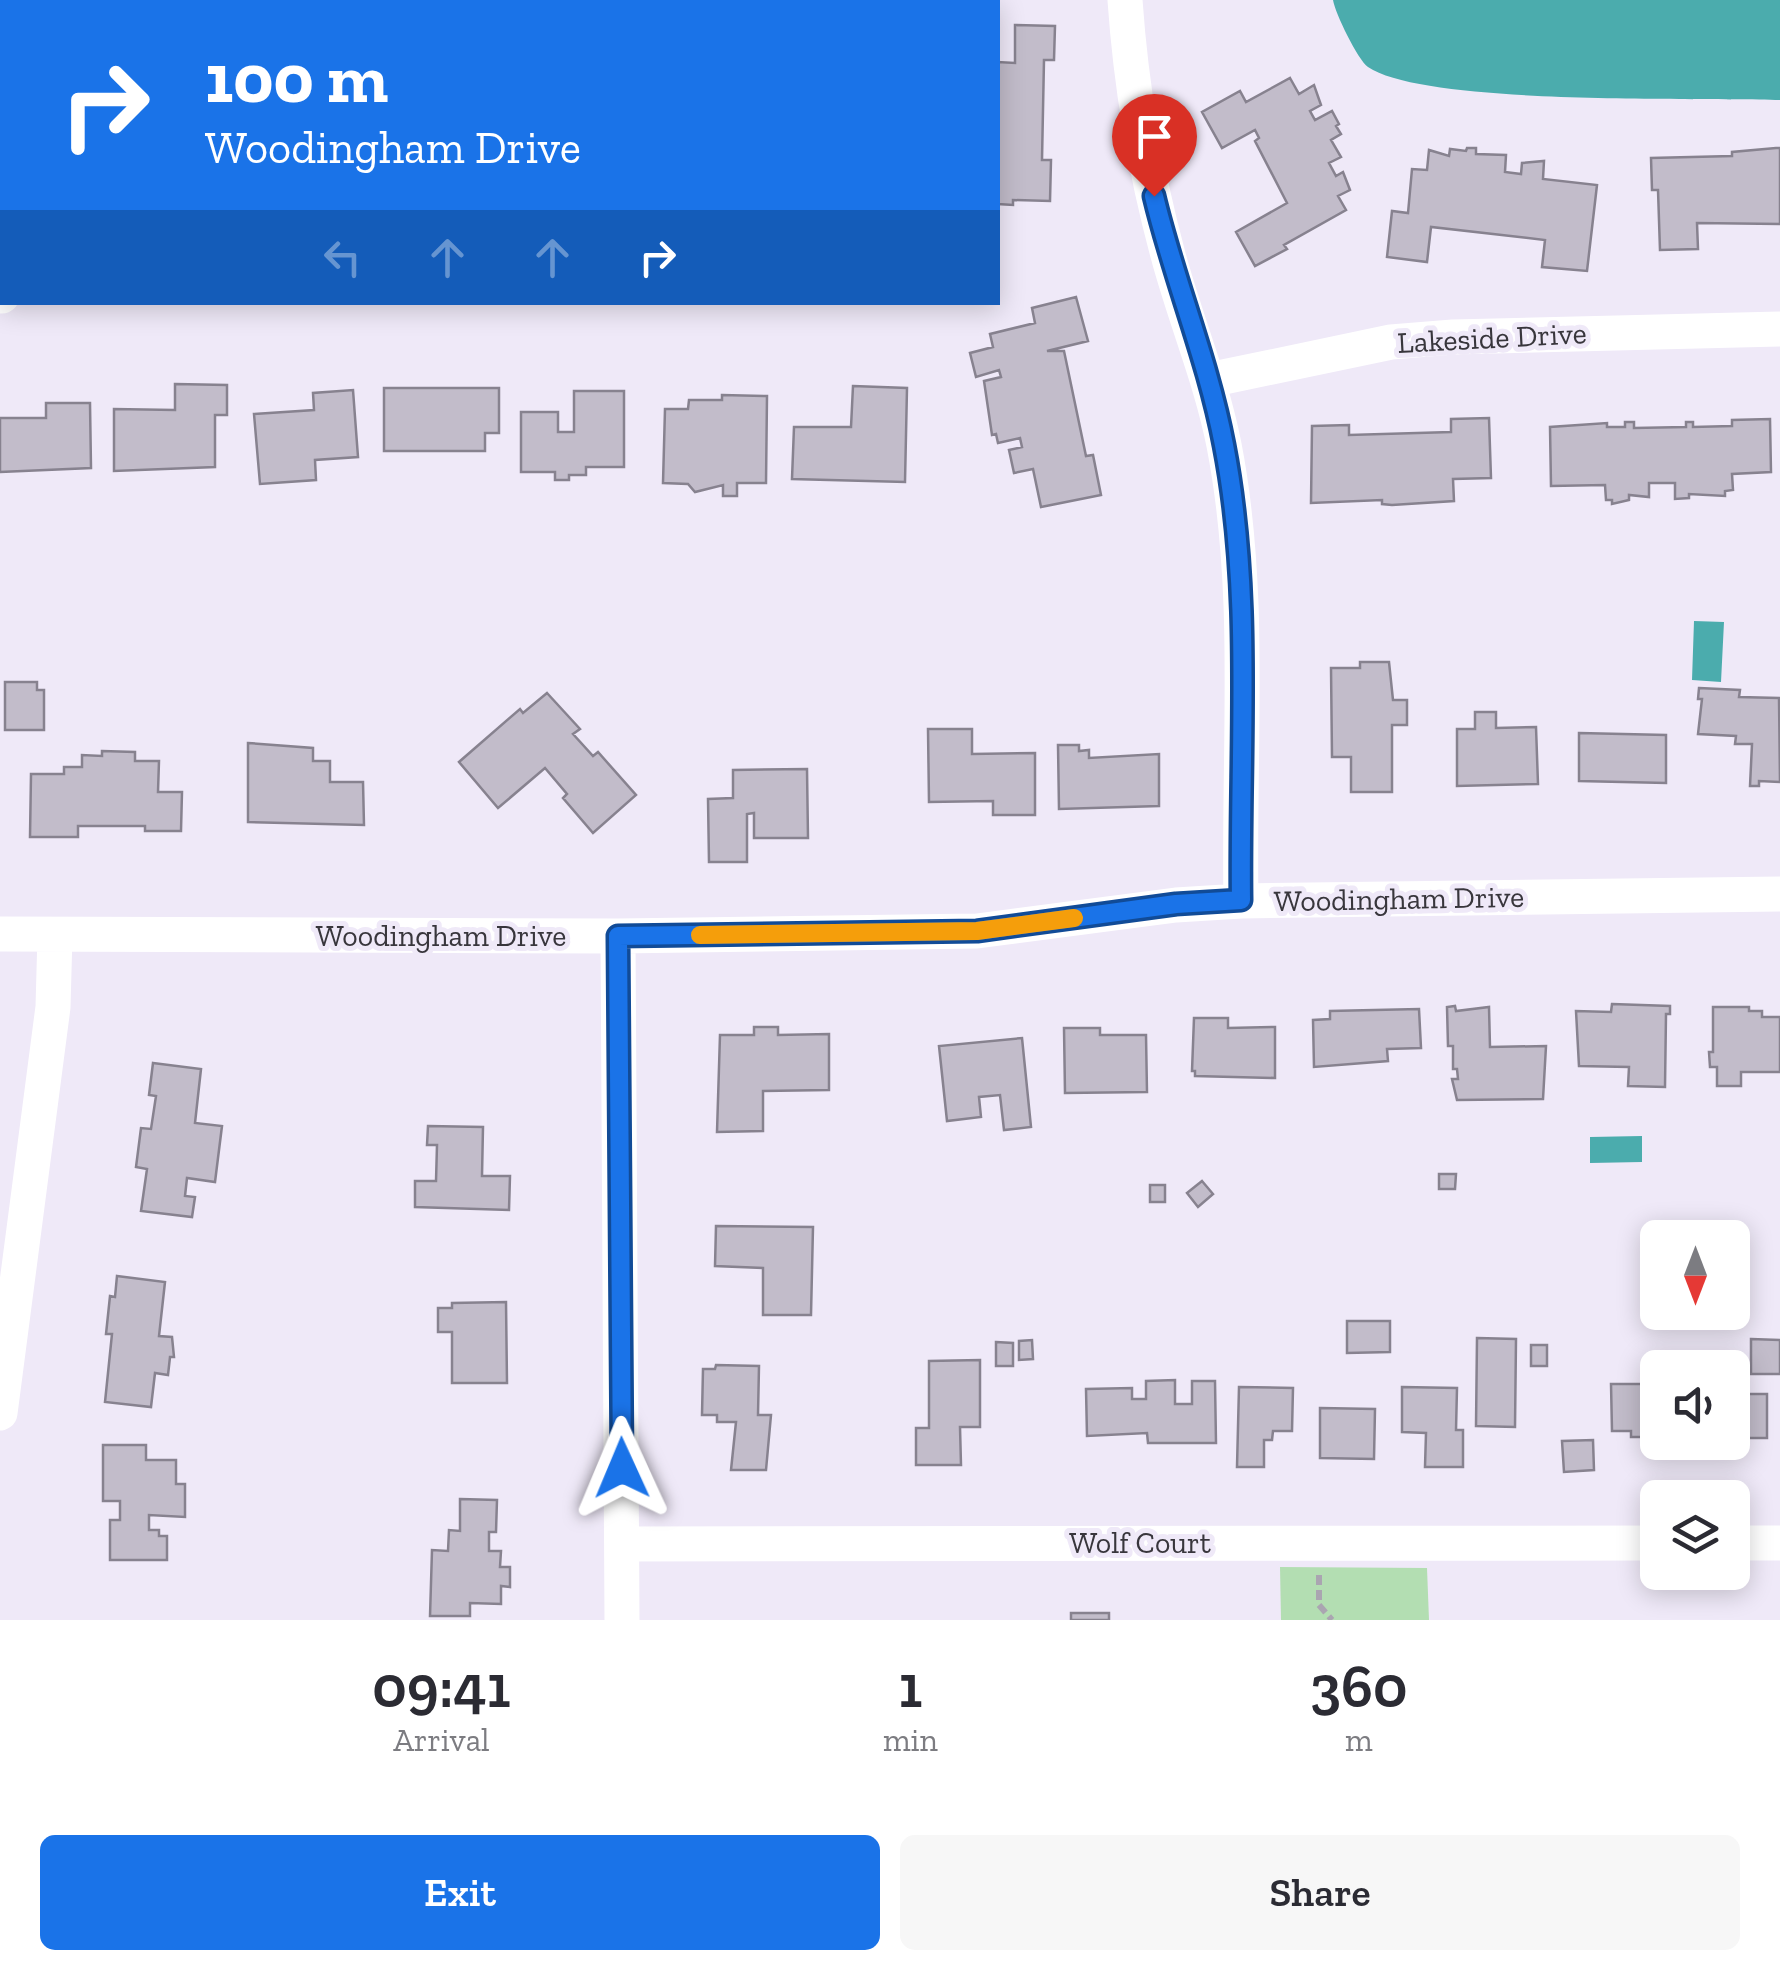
<!DOCTYPE html>
<html lang="en">
<head>
<meta charset="utf-8">
<style>
	body { margin:0; font-family:"Zilla Slab",serif; background:#f7f7f7; color:#2b2b33; height:100vh; display:flex; flex-direction:column; font-size:38px; white-space:nowrap }
	* { box-sizing:border-box; margin:0 }
	p { font-size:32px; color:#7c7c81 }
	.icon { flex:none; width:55px; height:55px; fill:none; stroke:currentColor; stroke-width:2; stroke-linecap:round; stroke-linejoin:round }
	.map { position:relative; height:1620px; overflow:hidden }
	.side { display:flex; flex-direction:column; background:#fff; flex:1 }
	.side>* { flex:none }
	.hud { position:absolute; left:0px; top:0px; width:1000px; height:305px; box-shadow:0 5px 25px #0003; background:#1a73e8; color:#fff; overflow:hidden }
	.needle { width:65px; rotate:180deg }
	.buttons { position:absolute; left:1640px; top:1220px; display:grid; gap:20px }
	.buttons a { display:grid; place-items:center; width:110px; height:110px; border-radius:15px; background:#fff; box-shadow:0 5px 25px #0003; font-size:50px }
	.pin { position:absolute; display:grid; place-items:center; width:85px; height:85px; color:#fff; margin:-102px -42px; border-radius:50% 50% 50% 0; rotate:-45deg; box-shadow:0 0 10px #0007 }
	.pin .icon { rotate:45deg }
	.me { position:absolute; width:110px; margin:-55px; rotate:359deg; stroke-linejoin:round; filter:drop-shadow(0 0 8px #0008) }
	.turn { display:flex; align-items:center; gap:35px; height:210px; padding:0 40px; font-size:45px }
	.turn .icon { width:130px; height:130px; stroke-width:2.5 }
	.turn b { display:block; font-size:70px; line-height:85px }
	.lanes { display:flex; align-items:center; height:95px; padding:0 40px; background:#0003; justify-content:center; gap:50px; direction:ltr }
	.lanes .off { opacity:.35 }
	.eta { display:flex; justify-content:space-evenly; align-items:center; height:170px; text-align:center }
	.eta b { font-size:60px; font-weight:600; line-height:70px }
	.primary-button { display:flex; gap:20px; margin-top:auto; padding:20px 40px }
	.primary-button a { flex:1; height:115px; border-radius:15px; background:#1a73e8; color:#fff; font-size:40px; font-weight:600; line-height:115px; text-align:center }
	.primary-button a+a { background:#f7f7f7; color:#2b2b33 }
	.map>svg:first-child { display:block }
	.green { fill:#b3deb2 }
	.water { fill:#4bacad }
	.building { fill:#c2bcca; stroke:#87828f; stroke-width:2.5 }
	.lines { fill:none; stroke-linecap:round; stroke-linejoin:round }
	.path { stroke:#aaa5b1; stroke-width:6; stroke-dasharray:10 5; stroke-linecap:butt }
	.minor { stroke:#fff; stroke-width:35 }
	.route-casing { stroke:#114b97; stroke-width:25 }
	.route { stroke:#1a73e8; stroke-width:18 }
	.slow { stroke:#f59e0b; stroke-width:18 }
	.labels { text-anchor:middle; stroke-width:10; stroke-linejoin:round; paint-order:stroke }
	.street-label { font-size:30px; fill:#38363c; stroke:#efe9f8 }
</style>
</head>
<body>
<div class="map">
<svg width="1780" height="1620" viewBox="0 0 1780 1620">
	<rect width="100%" height="100%" fill="#efe9f8"/>
	<!-- green -->
	<path class="green" d="M1280,1567L1427,1568L1429,1620H1281Z"/>
	<!-- water -->
	<path class="water" d="M1333,0H1780V100C1699,97 1426,106 1368,67C1358,60 1335,13 1333,0Z
		M1694,621L1724,622L1721,682L1692,680Z
		M1642,1136V1162L1590,1163V1137Z"/>
	<!-- building -->
	<path class="building" d="M1015,25L1055,26L1054,60H1044L1042,160H1051L1050,201L1013,200V205L998,204V62L1015,63Z
		M1290,78L1299,94L1314,85L1321,105L1310,111L1315,120L1332,111L1339,124L1336,126L1341,134L1331,140L1341,157L1329,163L1336,176L1343,172L1350,190L1338,196L1346,210L1284,245L1287,249L1255,266L1236,232L1287,203L1255,141L1259,138L1255,130L1222,148L1202,112L1240,91L1246,102Z
		M1467,148H1476V154L1506,155L1505,172L1521,174L1522,163L1544,161L1543,179L1597,185L1587,271L1542,267L1545,240L1431,227L1427,262L1387,257L1392,211L1408,213L1412,169L1427,170L1429,150L1449,156L1450,149L1466,151Z
		M1776,148H1780V224L1697,223L1698,249L1660,250L1658,190H1652L1651,158L1732,156V152Z
		M1076,297L1088,341L1047,351H1064L1086,456L1093,455L1101,495L1041,507L1033,469L1014,473L1009,450L1022,447L1020,438L998,443L996,434L992,435L984,381L1001,377L999,370L976,377L970,353L993,347L990,334L1035,323L1032,308Z
		M175,384L227,385V415H215V467L114,471V409L175,410Z
		M853,386L907,388L905,482L792,479L794,427H851Z
		M384,388H499V433H485V451H384Z
		M353,390L358,457L315,460L316,480L260,484L254,414L314,410L313,393Z
		M574,391H624V467H586V475H569V480H555V472H521V412H558V432H574Z
		M722,395L767,396L766,483H737V496H723V485L695,492L688,484L663,483L665,409H688L689,400H722Z
		M46,403H90L91,468L0,472V418H46Z
		M1489,418L1491,478L1453,479L1454,501L1392,505L1382,504V500L1311,503L1312,426L1349,425V435L1451,432V419Z
		M1770,419L1771,472L1732,474L1733,490L1725,491V496L1689,494V498L1675,499V483H1649V497L1629,495V500L1612,504V500H1606L1605,485L1551,486L1550,427L1607,423V427H1625V422H1634V428L1686,427V422H1693V427L1732,426V420Z
		M1360,662H1389L1393,700H1407V725H1392V792H1351V757H1332L1331,668H1360Z
		M5,682H37V690H44V730H5Z
		M1699,688L1740,690L1739,697L1779,698L1780,782L1759,781V786H1750L1752,744H1735L1736,736L1698,734L1702,699H1698Z
		M547,693L580,729L573,734L593,756L598,752L636,795L593,833L563,798L567,794L545,768L498,808L459,762L520,709L523,713Z
		M1475,712H1496V728L1536,727L1538,784L1457,786V729H1475Z
		M928,729H972V754L1035,753V815H993V801L929,802Z
		M1579,733L1666,735V783L1579,781Z
		M248,743L313,748V761H330V782H363L364,825L248,822Z
		M1058,745H1079V751L1089,750V758L1159,754V806L1059,809Z
		M102,751L135,752V761H159L158,792H182L181,831H145V826H78V837H30L31,774H64V767H82V755L102,756Z
		M807,769L808,838H754V813L747,814V862H709L708,799L733,798V770Z
		M1612,1004L1670,1006V1014H1666L1665,1087L1628,1086L1629,1067L1579,1066L1576,1011L1611,1012Z
		M1455,1006L1456,1011L1489,1007L1490,1047L1546,1046L1543,1099L1457,1100L1452,1079H1458L1457,1069H1453V1046H1448L1447,1007Z
		M1713,1007H1749V1011H1762V1017H1780V1072H1741V1086H1717V1067H1710L1709,1052H1713Z
		M1419,1009L1421,1048L1387,1049L1388,1061L1314,1067L1313,1020L1330,1019V1011Z
		M1194,1018H1228V1028L1275,1027V1078L1195,1076V1071H1192Z
		M754,1027H778V1035L829,1034V1090L763,1091V1131L717,1132L720,1035H754Z
		M1064,1028H1100V1035H1146L1147,1092L1065,1093Z
		M1022,1038L1031,1127L1004,1130L1000,1095L979,1097L981,1117L947,1121L939,1046Z
		M153,1063L201,1069L195,1123L222,1126L215,1182L187,1178L185,1196L195,1197L192,1217L141,1211L147,1169L136,1167L141,1128L151,1129L156,1096L149,1095Z
		M428,1126L483,1127L482,1176H510L509,1210L415,1207V1181H436L437,1145H427Z
		M1439,1174H1456L1455,1189H1439Z
		M1202,1181L1213,1194L1198,1207L1187,1193Z
		M1150,1185H1165V1202H1150Z
		M716,1226L813,1227L811,1315H763V1268L715,1266Z
		M117,1276L165,1282L159,1336L172,1337L174,1357H170L168,1375L155,1373L151,1407L105,1402L112,1334H106L110,1296L115,1297Z
		M506,1302L507,1383H452V1332H438V1308H452V1303Z
		M1347,1321H1390V1352L1347,1353Z
		M1477,1338L1516,1339L1515,1427L1476,1426Z
		M1751,1339L1780,1340V1374H1751Z
		M1032,1340L1033,1359L1019,1360V1341Z
		M996,1342L1013,1343V1366H996Z
		M1531,1345H1547V1366H1531Z
		M980,1360V1427H960L961,1465H916V1428H929V1361Z
		M716,1365L759,1366L758,1415H771L766,1470H731L736,1422H717V1415H702L703,1369H715Z
		M1175,1380V1404H1192V1381H1215L1216,1443H1148L1147,1433L1087,1436L1086,1389L1132,1388V1399H1146V1381Z
		M1611,1384H1658V1431H1651V1437H1631V1431H1612Z
		M1239,1387L1293,1388L1292,1431H1273L1272,1440H1264V1467H1237Z
		M1402,1387L1457,1388L1456,1430H1463V1467H1425L1426,1433L1402,1432Z
		M1732,1394H1767V1438H1744V1449H1714V1442H1732Z
		M1320,1408L1375,1409L1374,1459L1320,1458Z
		M1593,1440L1594,1470L1564,1472L1562,1441Z
		M103,1445H146V1460H176V1484H185V1517L149,1515V1530H159V1536H167V1560H110V1520H120V1501H103Z
		M460,1499L497,1500L496,1532H489V1551H501L500,1567H510V1587L501,1586V1604L470,1603V1616H430L432,1550L448,1551L449,1530L460,1531Z
		M1071,1613H1109V1620H1071Z"/>
	<g class="lines">
		<!-- path -->
		<path class="path" d="M1319,1575V1605L1332,1620"/>
		<!-- minor -->
		<path class="minor" d="M1125,0C1131,87 1145,170 1168,255C1185,319 1211,379 1224,445C1253,594 1238,749 1241,901
			M77,2V0
			M645,2V0
			M0,296H2
			M1209,380L1391,342L1453,337L1780,329
			M0,934L618,936L977,931L1176,905L1241,901L1780,894
			M618,936L622,1620
			M0,1413L53,1007L55,935
			M1732,1543H1780
			M623,1544L1658,1543"/>
	</g>
	<g class="lines">
		<defs>
			<path id="route" d="M622,1468L618,936L977,931L1176,904L1241,900C1239,750 1253,594 1224,445C1208,360 1174,280 1154,196"/>
		</defs>
		<!-- route casing -->
		<use href="#route" class="route-casing"/>
		<!-- route -->
		<use href="#route" class="route"/>
		<!-- slow -->
		<path class="slow" d="M700,935L977,931L1074,918"/>
	</g>
	<g class="labels">
		<!-- street labels -->
		<g class="street-label">
			<text transform="translate(1492 338) rotate(-3)" y="10">Lakeside Drive</text>
			<text transform="translate(1399 899) rotate(-1)" y="10">Woodingham Drive</text>
			<text x="441" y="946">Woodingham Drive</text>
			<text x="1140" y="1553">Wolf Court</text>
		</g>
	</g>
</svg>
<div class="buttons">
<a><svg class="needle" viewBox="-14 -14 28 28"><path d="M0-13l5 13h-10z" fill="#e53935"/><path d="M0 13l5-13h-10z" fill="#7c7c81"/></svg></a>
<a><svg class="icon" aria-label="sound" viewBox="0 0 24 24"><path d="M4 9h4l5-4v14l-5-4H4zM17 9q2 3 0 6"/></svg></a>
<a><svg class="icon" aria-label="layers" viewBox="0 0 24 24"><path d="M12 4l9 5-9 5-9-5zM3 14l9 5 9-5"/></svg></a>
</div>
<div class="pin" style="left:1154px;top:196px;background:#d93025"><svg class="icon" aria-label="arrive" viewBox="0 0 24 24"><path d="M6 21V4h12l-3 4 3 4H6"/></svg></div>
<svg class="me" style="left:622px;top:1468px" viewBox="-20 -20 40 40"><path d="M0-17L14 15 0 8-14 15z" fill="#1a73e8" stroke="#fff" stroke-width="4"/></svg>
<div class="hud">
<div class="turn"><svg class="icon" aria-label="right" viewBox="0 0 24 24"><path d="M7 20v-9h11M14 6l5 5-5 5"/></svg><div><b>100 m</b>Woodingham Drive</div></div>
<div class="lanes"><svg class="icon off" aria-label="left" viewBox="0 0 24 24"><path d="M17 20v-9H6M10 6l-5 5 5 5"/></svg><svg class="icon off" aria-label="ahead" viewBox="0 0 24 24"><path d="M12 20V5M6 11l6-6 6 6"/></svg><svg class="icon off" aria-label="ahead" viewBox="0 0 24 24"><path d="M12 20V5M6 11l6-6 6 6"/></svg><svg class="icon" aria-label="right" viewBox="0 0 24 24"><path d="M7 20v-9h11M14 6l5 5-5 5"/></svg></div>
</div>
</div>
<section class="side">
<div class="eta">
<div><b>09:41</b><p>Arrival</p></div>
<div><b>1</b><p>min</p></div>
<div><b>360</b><p>m</p></div>
</div>
<div class="primary-button"><a>Exit</a><a>Share</a></div>
</section>
</body>
</html>
